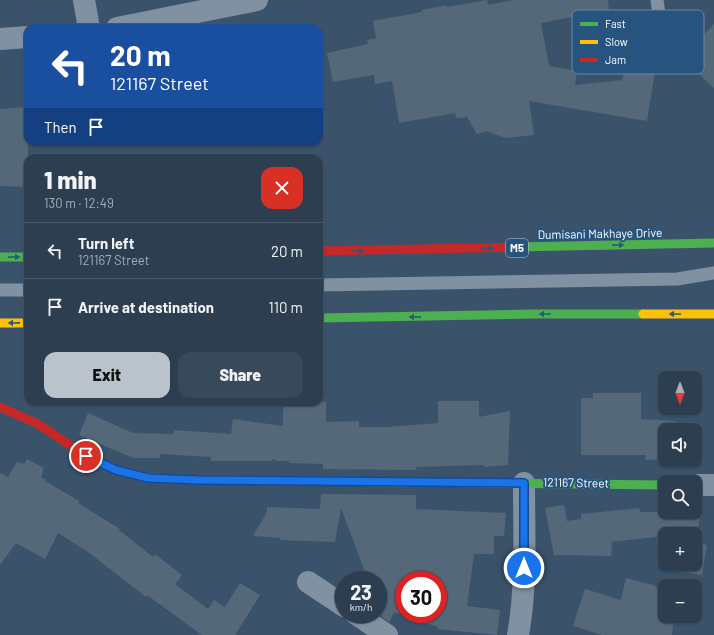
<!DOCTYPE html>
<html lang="en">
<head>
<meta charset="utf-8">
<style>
	body { margin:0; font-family:Barlow,sans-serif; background:#38495a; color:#f1f3f6; height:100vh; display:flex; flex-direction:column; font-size:15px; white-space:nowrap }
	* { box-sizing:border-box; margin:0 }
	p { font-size:13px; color:#a6aeb7 }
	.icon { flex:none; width:22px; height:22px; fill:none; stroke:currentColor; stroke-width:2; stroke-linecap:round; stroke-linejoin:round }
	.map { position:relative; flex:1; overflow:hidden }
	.drawer { position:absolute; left:24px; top:154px; width:299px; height:252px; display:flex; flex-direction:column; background:#2c3e50; border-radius:12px; box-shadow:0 1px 3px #0004,0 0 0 1px #485767 }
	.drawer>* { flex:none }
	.guide { position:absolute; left:24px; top:24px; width:299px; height:122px; border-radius:12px; box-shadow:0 1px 3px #0004,0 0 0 1px #485767; background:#1a4fa0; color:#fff; overflow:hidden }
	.needle { width:26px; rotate:180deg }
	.buttons { position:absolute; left:658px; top:371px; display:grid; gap:8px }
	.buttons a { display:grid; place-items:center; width:44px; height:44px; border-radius:8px; background:#2c3e50; box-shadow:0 1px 3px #0004,0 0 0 1px #485767; font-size:20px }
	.speed { position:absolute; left:335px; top:571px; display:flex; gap:8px; font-size:20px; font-weight:700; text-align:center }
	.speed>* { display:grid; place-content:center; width:52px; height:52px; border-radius:50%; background:#2c3e50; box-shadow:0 1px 3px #0004,0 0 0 1px #485767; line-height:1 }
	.speed small { font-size:10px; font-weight:400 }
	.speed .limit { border:6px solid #d22; background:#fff; color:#111 }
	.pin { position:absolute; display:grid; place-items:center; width:34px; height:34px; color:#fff; margin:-17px; border:2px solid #fff; border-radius:50%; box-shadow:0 1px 4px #0007 }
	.me { position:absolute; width:44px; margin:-22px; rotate:0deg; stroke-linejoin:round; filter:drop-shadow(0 0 3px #0008) }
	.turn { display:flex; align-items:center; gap:14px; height:84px; padding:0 20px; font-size:18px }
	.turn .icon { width:52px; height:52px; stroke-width:2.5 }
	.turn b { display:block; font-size:28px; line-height:34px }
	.then { display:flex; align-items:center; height:38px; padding:0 20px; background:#0003; gap:8px; font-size:15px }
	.round { display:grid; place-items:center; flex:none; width:42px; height:42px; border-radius:12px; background:#38495a }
	.overview { display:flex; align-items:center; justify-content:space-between; height:68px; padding:0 20px }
	h1 { font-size:24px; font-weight:800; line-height:30px }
	.action { display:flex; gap:8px; margin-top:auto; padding:8px 20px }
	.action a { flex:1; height:46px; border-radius:12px; background:#bac3cb; color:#111; font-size:16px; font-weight:800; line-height:46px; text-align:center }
	.action a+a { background:#38495a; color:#f1f3f6 }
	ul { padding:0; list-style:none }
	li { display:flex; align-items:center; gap:12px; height:56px; padding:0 20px; border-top:1px solid #485767 }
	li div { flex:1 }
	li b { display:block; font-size:15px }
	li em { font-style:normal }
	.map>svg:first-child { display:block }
	.building { fill:#54687a; fill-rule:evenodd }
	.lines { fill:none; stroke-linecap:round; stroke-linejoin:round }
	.lane { stroke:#8091a1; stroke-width:13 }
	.street { stroke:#8091a1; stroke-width:22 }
	.fast { stroke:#4caf50; stroke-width:9 }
	.slow { stroke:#ffc107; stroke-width:9 }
	.jam { stroke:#c62828; stroke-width:9 }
	.oneway { fill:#29597c }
	.route-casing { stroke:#114b97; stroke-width:10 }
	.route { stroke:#1a73e8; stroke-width:7 }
	.labels { text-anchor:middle; stroke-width:4; stroke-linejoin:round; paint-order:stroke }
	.shield { fill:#27547e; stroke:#beccd8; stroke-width:1 }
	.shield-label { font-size:11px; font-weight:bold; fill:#fff }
	.street-label { font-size:12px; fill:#fff; stroke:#27547e }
	.key { fill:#27547e; stroke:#6887a5; stroke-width:1 }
	.key-label { font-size:11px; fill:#fff }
</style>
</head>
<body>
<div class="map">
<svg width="714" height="635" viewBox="0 0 714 635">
	<rect width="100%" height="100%" fill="#3b536a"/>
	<!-- building -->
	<path class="building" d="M487,0L488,5L513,0H608L609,10L541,23L549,66L577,71L575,85L622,80L625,67L655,72L647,121L529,101L534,135L505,138L487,131L477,134L467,117L456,118L455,113L399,123L392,81L375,84L374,75L333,82L327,53L368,44L367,40L376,38L373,21L422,12V10L446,5L447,7Z
		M714,24V88L682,58Z
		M28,107V187L0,186V109Z
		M593,393H641V419L675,421L674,430H665V459L645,460L646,455H581V398H593Z
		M438,401H479V417L510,411L508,465L484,467L483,465L416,467V470L323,469V464L289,463V461H277L273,459L271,461H211V457L160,454V458H133L79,435L88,413L133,433L173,434L174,430L231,434L233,419L283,426V402H326V422L359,421V427H388L438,423Z
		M27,459L44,468L41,477L46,480L45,481L79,501L78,503L120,529L119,530L153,557L155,554L182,575L175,584L208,609L214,600L225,607L240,583L260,595L235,635H202L147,595L146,597L88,552L58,533L45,559L16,543L0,565V473L8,477L17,462L24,464Z
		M321,494L416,495V509L506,513L504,536H494V554H474L467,606L500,610L497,635L438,629V627L394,612L389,622L382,617L378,606V580H368L341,508L335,542L280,540V538L253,536L267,512V507L320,509ZM404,580H438V614H404Z
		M564,505L567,521L581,519V514L639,508L640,512H682L700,515L696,543L707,545L702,575L665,569L666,564H695V534H665V536L612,542L611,556L554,555L545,508Z
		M626,578L653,585L665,592V616H674L672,635H602L573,626L585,589L621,600Z"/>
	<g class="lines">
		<!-- lane -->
		<path class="lane" d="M657,0L660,21
			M319,285L677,279L714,273
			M0,290H28"/>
		<!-- street -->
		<path class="street" d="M84,0L89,28
			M117,28L257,0
			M0,39L28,37
			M695,485H714
			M308,582L344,606
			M356,614L387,635
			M518,635C527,585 524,533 524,483"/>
		<!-- fast -->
		<path class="fast" d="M517,247L714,243
			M0,257H28
			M319,318L530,314H643
			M410,482L665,485"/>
		<!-- slow -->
		<path class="slow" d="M643,314H714
			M0,323H28
			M148,478L198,480L410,482"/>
		<!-- jam -->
		<path class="jam" d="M319,251L517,247
			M0,407L38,424L86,456L116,470L148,478"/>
	</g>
	<!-- one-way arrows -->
	<defs><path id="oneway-solid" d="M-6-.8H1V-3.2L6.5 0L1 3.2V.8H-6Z"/></defs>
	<g class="oneway">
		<use href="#oneway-solid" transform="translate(618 245) rotate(-1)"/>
		<use href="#oneway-solid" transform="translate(488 248) rotate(-1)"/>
		<use href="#oneway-solid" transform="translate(358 251)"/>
		<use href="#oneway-solid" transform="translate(14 257) rotate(-1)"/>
		<use href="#oneway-solid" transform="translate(545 314) rotate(180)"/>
		<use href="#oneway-solid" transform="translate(675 314) rotate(180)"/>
		<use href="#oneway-solid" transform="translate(415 317) rotate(179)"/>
		<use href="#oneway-solid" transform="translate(14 323) rotate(179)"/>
	</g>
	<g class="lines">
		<defs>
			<path id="route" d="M86,456L116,470L148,478L198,480L524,483V568"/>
		</defs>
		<!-- route casing -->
		<use href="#route" class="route-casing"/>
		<!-- route -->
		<use href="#route" class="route"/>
	</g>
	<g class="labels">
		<!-- shield labels -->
		<rect class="shield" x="506" y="239" width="22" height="18" rx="3"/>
		<g class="shield-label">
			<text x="517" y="252">M5</text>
		</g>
		<!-- street labels -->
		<g class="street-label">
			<text transform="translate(600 234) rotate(-1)" y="4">Dumisani Makhaye Drive</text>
			<text transform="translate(576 483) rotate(1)" y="4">121167 Street</text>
		</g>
	</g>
	<!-- legend -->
	<rect x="572" y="10" width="132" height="64" rx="6" class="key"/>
	<rect x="580" y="22" width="18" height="4" fill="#4caf50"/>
	<rect x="580" y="40" width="18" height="4" fill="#ffc107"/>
	<rect x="580" y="58" width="18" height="4" fill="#c62828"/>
	<g class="key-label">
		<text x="605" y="28">Fast</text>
		<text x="605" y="46">Slow</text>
		<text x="605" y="64">Jam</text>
	</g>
</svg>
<div class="buttons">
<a><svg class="needle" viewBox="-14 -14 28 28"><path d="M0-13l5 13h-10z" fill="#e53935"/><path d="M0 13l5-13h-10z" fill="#a6aeb7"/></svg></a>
<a><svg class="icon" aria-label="sound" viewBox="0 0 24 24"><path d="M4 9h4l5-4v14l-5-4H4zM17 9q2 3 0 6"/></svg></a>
<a><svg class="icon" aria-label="search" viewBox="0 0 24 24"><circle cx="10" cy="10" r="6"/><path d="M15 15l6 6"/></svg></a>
<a>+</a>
<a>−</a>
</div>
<div class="speed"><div>23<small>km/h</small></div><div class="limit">30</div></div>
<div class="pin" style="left:86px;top:456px;background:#d93025"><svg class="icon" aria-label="arrive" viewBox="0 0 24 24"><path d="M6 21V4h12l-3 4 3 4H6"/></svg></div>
<svg class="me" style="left:524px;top:568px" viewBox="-20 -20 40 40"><circle r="17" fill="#1a73e8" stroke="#fff" stroke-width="3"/><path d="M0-11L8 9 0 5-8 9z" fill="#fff"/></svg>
<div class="guide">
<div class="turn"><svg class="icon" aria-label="left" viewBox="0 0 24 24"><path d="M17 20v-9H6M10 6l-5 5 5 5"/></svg><div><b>20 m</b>121167 Street</div></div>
<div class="then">Then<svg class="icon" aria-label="arrive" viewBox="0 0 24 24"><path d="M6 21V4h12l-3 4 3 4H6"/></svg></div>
</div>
<section class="drawer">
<div class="overview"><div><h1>1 min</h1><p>130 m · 12:49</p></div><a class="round" style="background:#d93025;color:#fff"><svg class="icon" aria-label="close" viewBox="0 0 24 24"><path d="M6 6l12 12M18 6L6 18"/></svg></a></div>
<ul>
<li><svg class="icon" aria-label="left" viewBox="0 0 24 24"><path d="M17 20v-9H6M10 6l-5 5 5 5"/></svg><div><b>Turn left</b><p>121167 Street</p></div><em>20 m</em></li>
<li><svg class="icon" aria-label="arrive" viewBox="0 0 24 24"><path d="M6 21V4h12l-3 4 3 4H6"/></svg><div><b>Arrive at destination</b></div><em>110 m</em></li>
</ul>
<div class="action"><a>Exit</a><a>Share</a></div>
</section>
</div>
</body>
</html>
